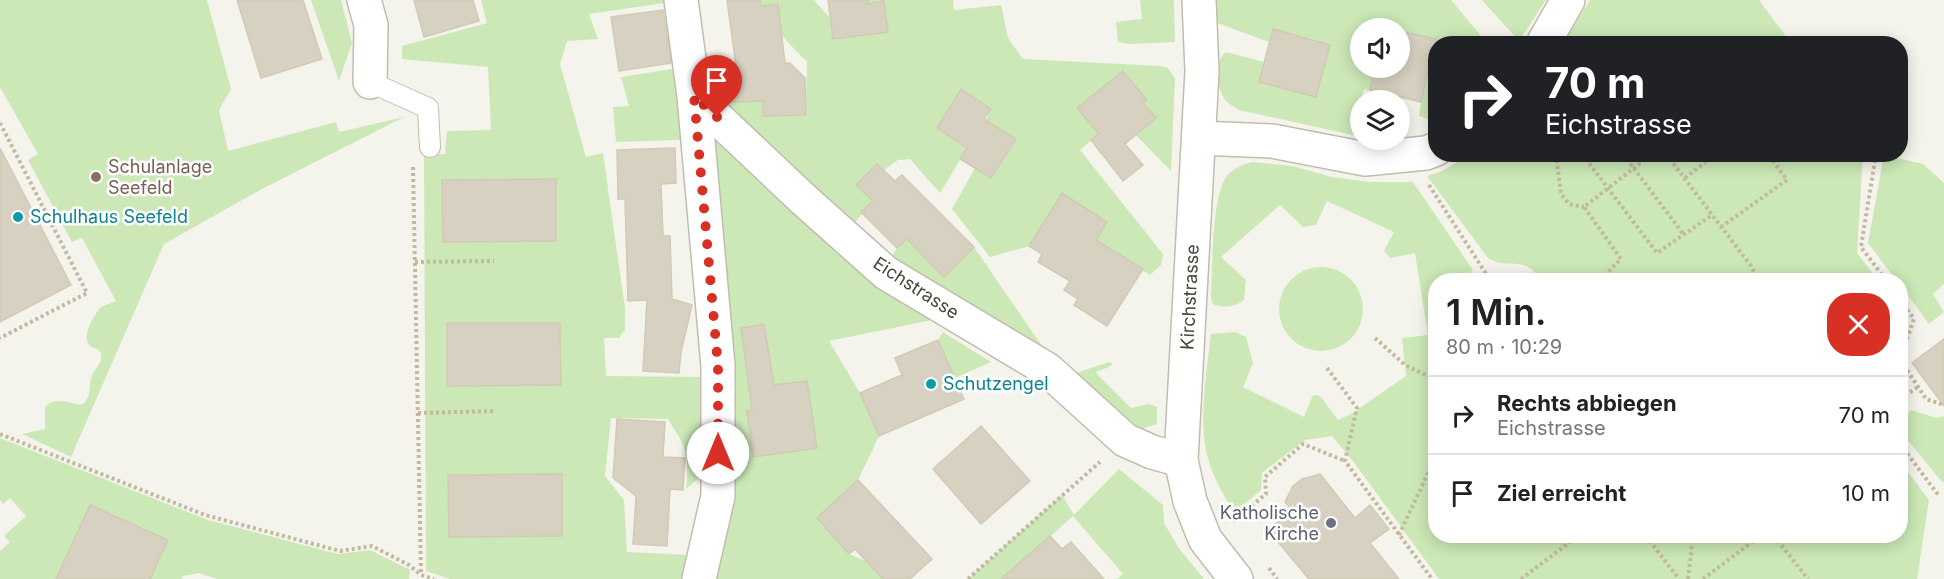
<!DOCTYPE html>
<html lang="de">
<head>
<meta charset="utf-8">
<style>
	body { margin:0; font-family:Inter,sans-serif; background:#f2f2f2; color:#222; height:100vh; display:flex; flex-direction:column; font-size:22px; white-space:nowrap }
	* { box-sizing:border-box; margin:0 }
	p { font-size:20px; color:#767676 }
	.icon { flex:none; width:33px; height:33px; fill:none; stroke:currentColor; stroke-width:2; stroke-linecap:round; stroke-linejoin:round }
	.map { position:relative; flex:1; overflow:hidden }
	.details { position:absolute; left:1428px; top:273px; width:480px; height:270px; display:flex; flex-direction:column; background:#fff; border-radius:24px; box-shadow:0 3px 15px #0003 }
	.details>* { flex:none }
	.hud { position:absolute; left:1428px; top:36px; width:480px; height:126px; border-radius:24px; box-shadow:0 3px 15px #0003; background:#202124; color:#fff; overflow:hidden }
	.fabs { position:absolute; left:1350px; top:18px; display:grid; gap:12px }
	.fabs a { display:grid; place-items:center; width:60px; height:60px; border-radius:50%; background:#fff; box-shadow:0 3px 15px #0003; font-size:30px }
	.pin { position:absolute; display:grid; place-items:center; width:51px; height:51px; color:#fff; margin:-62px -26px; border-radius:50% 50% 50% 0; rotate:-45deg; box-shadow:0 0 6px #0007 }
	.pin .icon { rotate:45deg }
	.me { position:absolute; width:66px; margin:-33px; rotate:0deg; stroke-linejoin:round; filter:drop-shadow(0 0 4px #0008) }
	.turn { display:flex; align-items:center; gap:21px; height:126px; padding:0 18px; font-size:27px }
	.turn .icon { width:78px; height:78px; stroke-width:2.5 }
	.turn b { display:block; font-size:42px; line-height:51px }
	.round { display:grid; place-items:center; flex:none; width:63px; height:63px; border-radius:24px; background:#f2f2f2 }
	.summary { display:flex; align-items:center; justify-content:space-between; height:102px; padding:0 18px }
	h1 { font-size:36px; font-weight:600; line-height:45px }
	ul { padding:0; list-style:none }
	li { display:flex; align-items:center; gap:18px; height:78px; padding:0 18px; border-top:2px solid #e0e0e0 }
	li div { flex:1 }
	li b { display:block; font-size:22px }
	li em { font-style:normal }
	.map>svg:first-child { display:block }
	.green { fill:#cbe8b6; fill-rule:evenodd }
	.building { fill:#d7d1c1; stroke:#d1cab5; stroke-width:1.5 }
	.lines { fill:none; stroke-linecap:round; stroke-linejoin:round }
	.lane-casing { stroke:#c1bdae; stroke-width:22 }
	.street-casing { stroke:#c1bdae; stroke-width:36 }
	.path { stroke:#c2baa0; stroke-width:4; stroke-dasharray:3 3; stroke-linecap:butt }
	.lane { stroke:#fff; stroke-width:20 }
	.street { stroke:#fff; stroke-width:33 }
	.route { stroke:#d93025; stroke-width:10; stroke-dasharray:0 18 }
	.education-dot { fill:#8d6e63; stroke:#fff; stroke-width:2 }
	.culture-dot { fill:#0f9aa8; stroke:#fff; stroke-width:2 }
	.worship-dot { fill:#6b7280; stroke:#fff; stroke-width:2 }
	.labels { text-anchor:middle; stroke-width:5; stroke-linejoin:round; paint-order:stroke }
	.education-label { font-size:18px; fill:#785e54; stroke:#fff; text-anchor:start }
	.culture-label { font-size:18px; fill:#0d838f; stroke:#fff; text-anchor:start }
	.street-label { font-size:18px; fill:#4a4539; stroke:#fff }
	.worship-label { font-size:18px; fill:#5b616d; stroke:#fff; text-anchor:end }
</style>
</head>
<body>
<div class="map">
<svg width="1944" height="579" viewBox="0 0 1944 579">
	<rect width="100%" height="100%" fill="#f5f4ec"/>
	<!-- green -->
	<path class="green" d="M0,0H207L231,89L219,110L228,151L336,122L339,132L404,117L260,190L164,244L71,457L22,434L45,429V407C55,396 69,403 81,405C84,403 85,403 87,399C91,392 89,383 92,375C95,368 103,364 101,354C99,348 95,349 90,346C80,336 95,314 101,307L116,301L82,238L72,242L28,160L38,154L0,87Z
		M311,0H341L352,43L339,81Z
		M481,0H663L664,3L589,14L598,39L567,41L560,64L586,157L603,153L625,308V329L619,338H604L606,376L704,377V473L686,489C689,453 687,449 668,419L611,418L605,476L624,500L627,552L689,555L683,579H450L426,571L424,154H445L447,131L491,130L488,67L402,59V46L487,23Z
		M760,0H814L830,18H836L888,32L884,2L868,4V0H953L954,10L1001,5L1008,38L1023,59L1161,66L1168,68L1175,79L1171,171L1136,135L1156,118L1143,103L1146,100L1124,71L1078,108L1099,134L1080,150L1163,254L1161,265L1150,275L1096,240L1062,193L1029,246L990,257L952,209L975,168L991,178L1016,140L986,120L991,108L962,90L937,128L967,148L940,193L910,159L898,160L884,170L877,164L856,185L873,201L851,227L726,113L729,102L763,101V116L806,114L807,62C794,49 762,17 760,0Z
		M1140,0H1174L1175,42L1130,44L1118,42L1116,22L1142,19Z
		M1212,0H1451L1487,43L1436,44L1435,122L1419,116L1421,102L1364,89L1353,135L1239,110C1233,106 1227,103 1224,98C1216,84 1214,62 1226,52L1264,62L1259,82L1316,97L1330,45L1273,29L1269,42L1212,21ZM1360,28H1400V68H1360Z
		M1482,0H1546L1519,41Z
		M1590,0H1759L1791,43H1563Z
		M672,69L680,100L681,140L616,142L613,107L629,106L621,77Z
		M718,136L821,232L932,320L829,341L860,393L879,436L858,480L817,518L849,554L866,561L883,579H712L711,139Z
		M1471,154L1863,155L1857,253L1878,280H1541C1523,253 1508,271 1488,258L1427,176L1442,171Z
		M1884,155L1923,164L1944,183V284L1933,294L1944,312L1929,324L1901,286L1900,280H1896L1868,243Z
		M1252,162L1292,166L1332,177L1369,182H1413L1473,270L1464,280H1436V536H1900L1901,463L1929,500L1917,579H1439L1353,461L1332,436L1305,440L1262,473L1261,490L1234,513C1223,493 1210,473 1206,450C1199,416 1207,368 1211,334L1236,332L1246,337L1253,363L1243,387L1304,417L1313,395L1320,396L1338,420L1351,414L1406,376L1402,338L1428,335L1415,253L1390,258L1384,251L1394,232L1327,201L1316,225L1303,227L1280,205L1221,257L1246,280L1244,300C1235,307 1224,309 1213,304L1211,299C1212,272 1212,199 1225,179C1231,169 1242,165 1252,162Z
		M907,239L944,277L974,247L1046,352L890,260L897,248Z
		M1279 309a42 42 0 1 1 84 0a42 42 0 1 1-84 0Z
		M943,332L991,362L955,378L938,340Z
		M1109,362L1113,364L1109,367L1096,372L1097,374L1131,408L1149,404L1157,407V424L1139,430L1070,375Z
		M1911,410L1936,418L1944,416V482H1942L1901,432V423Z
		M0,438L208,520L338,554L370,550L410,570L409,579H217L199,573L183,576L181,579H0V551L10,542L4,536L26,516L10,498L3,504L0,500Z
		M1119,469L1163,505L1164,523L1178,547L1204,579H1117L1123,574L1073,516L1003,579H968L1062,495L1074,515Z"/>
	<!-- building -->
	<path class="building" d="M237,0H303L322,59L261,78Z
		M414,0H473L479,21L424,37Z
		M727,0H760L761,6L778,4L785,63H790L805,78L806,115L763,116V101L729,102L728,74L737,73Z
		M828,0H868V4L884,1L888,32L833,39Z
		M663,10L671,63L619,71L611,17Z
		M1273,29L1330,45L1316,97L1259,82Z
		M1400,31L1436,39V73L1428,71L1421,102L1370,90L1375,68H1400Z
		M1123,71L1147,100L1143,103L1156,118L1125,144L1143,165L1123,181L1091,140L1099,134L1077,108Z
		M961,89L991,109L984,119L1016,139L991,178L960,159L967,148L937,128Z
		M0,148L71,285L0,322Z
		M675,148L676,183L661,184L663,236H670L672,299L692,305L681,352L679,373L643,371L647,300L628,301L625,199H618L617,150Z
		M877,164L895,181L902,175L974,247L944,277L907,239L897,248L861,212L873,201L856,185Z
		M556,179V241L443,242L442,180Z
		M1062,193L1107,222L1096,240L1143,269L1107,326L1074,305L1078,299L1064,290L1070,281L1038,262L1042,254L1029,246Z
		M447,323H560L561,385L447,386Z
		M764,324L774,385L807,381L817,448L753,457L747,411L752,410L741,328Z
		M1944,339V406L1912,363Z
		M938,340L964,399L879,436L860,393L902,375L895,358Z
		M617,419L665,422L663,457L685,458L683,490L670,489L667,546L633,544L636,496L613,478Z
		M981,426L1030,481L981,524L933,469Z
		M562,474V536L449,537L448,475Z
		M1320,474L1355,518L1370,505L1389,529L1370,543L1399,579H1309L1268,530L1292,510L1285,502L1293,486L1302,479Z
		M858,480L932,559L910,579H883L855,549L849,554L817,518Z
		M90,505L168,540L150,579H56Z
		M1050,536L1062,549L1071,542L1104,579H1001Z"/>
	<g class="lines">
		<defs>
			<path id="lane" d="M370,82L428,108L430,147"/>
			<path id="street" d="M364,0L371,25L370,82
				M681,0L694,96L718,366V496L699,579
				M1199,0L1202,71L1181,460L1190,501L1205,539L1236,579
				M1543,44L1568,0
				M694,96L802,198L886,273L1048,370L1125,440L1152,452L1181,460
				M1199,138L1272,141L1365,159L1426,153L1436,149"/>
		</defs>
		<!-- lane casing -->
		<use href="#lane" class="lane-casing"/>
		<!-- street casing -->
		<use href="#street" class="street-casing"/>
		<!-- path -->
		<path class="path" d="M0,123L87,293L0,338
			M1556,154L1561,194L1569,204L1584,207
			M1582,154L1657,253L1712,215
			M1623,154L1684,235
			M1666,154L1751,266L1758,280
			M1876,154L1861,247L1886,280
			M413,167L421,575
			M1685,178L1716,154
			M1429,185L1490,280
			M1721,227L1787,180L1768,154
			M415,262L494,261
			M1600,280L1621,259L1584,207L1652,154
			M1900,300L1914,319L1902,353L1905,367L1926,399L1944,405
			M1375,338L1405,365L1436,380
			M1327,368L1357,408L1345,461L1432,579
			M1900,399L1918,387
			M418,413L495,411
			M0,434L205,515L340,551L372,546L409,565L421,575L434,579
			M1900,444L1939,496
			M1233,521L1266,494L1265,477L1303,444L1345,461
			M1399,535L1436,456
			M1646,536L1679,579
			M1774,536L1808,579
			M1269,568L1277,579
			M968,579L1100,462
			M1521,579L1578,536
			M1688,579L1693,536
			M1703,579L1760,536"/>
		<!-- lane -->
		<use href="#lane" class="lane"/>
		<!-- street -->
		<use href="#street" class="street"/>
	</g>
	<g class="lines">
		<!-- route -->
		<path class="route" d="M717,117L694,96L718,366V453"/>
	</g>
	<!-- markers -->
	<circle class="education-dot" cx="96" cy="177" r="6"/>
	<g class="culture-dot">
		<circle cx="18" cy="217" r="6"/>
		<circle cx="931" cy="384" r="6"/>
	</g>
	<circle class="worship-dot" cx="1331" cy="523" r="6"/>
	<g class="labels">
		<!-- education labels -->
		<g class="education-label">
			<text x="108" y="173">Schulanlage<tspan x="108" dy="21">Seefeld</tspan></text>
		</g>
		<!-- culture labels -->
		<g class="culture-label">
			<text x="30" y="223">Schulhaus Seefeld</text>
			<text x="943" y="390">Schutzengel</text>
		</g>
		<!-- street labels -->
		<g class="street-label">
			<text transform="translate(916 288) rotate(33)" y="6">Eichstrasse</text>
			<text transform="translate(1190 297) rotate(-87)" y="6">Kirchstrasse</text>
		</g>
		<!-- worship labels -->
		<g class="worship-label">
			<text x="1319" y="519">Katholische<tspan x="1319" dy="21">Kirche</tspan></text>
		</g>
	</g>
</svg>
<div class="fabs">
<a><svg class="icon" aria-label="sound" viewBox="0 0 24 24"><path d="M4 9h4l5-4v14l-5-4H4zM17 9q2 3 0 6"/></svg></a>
<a><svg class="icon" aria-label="layers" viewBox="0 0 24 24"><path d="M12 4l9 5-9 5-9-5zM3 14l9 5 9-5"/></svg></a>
</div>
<div class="pin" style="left:717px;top:117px;background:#d93025"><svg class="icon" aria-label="arrive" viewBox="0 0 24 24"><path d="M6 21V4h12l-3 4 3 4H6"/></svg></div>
<svg class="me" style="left:718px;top:453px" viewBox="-20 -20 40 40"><circle r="19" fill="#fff"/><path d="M0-13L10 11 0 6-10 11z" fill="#d93025"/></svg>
<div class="hud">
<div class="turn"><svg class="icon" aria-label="right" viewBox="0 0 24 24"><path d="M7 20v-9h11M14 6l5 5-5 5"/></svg><div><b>70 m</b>Eichstrasse</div></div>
</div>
<section class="details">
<div class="summary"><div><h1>1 Min.</h1><p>80 m · 10:29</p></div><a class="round" style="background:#d93025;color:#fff"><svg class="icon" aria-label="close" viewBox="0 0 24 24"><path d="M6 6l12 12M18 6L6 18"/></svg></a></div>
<ul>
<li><svg class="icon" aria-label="right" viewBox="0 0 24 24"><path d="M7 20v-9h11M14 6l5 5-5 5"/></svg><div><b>Rechts abbiegen</b><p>Eichstrasse</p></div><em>70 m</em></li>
<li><svg class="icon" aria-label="arrive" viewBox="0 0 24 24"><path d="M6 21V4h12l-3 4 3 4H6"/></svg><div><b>Ziel erreicht</b></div><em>10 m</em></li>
</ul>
</section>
</div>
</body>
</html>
